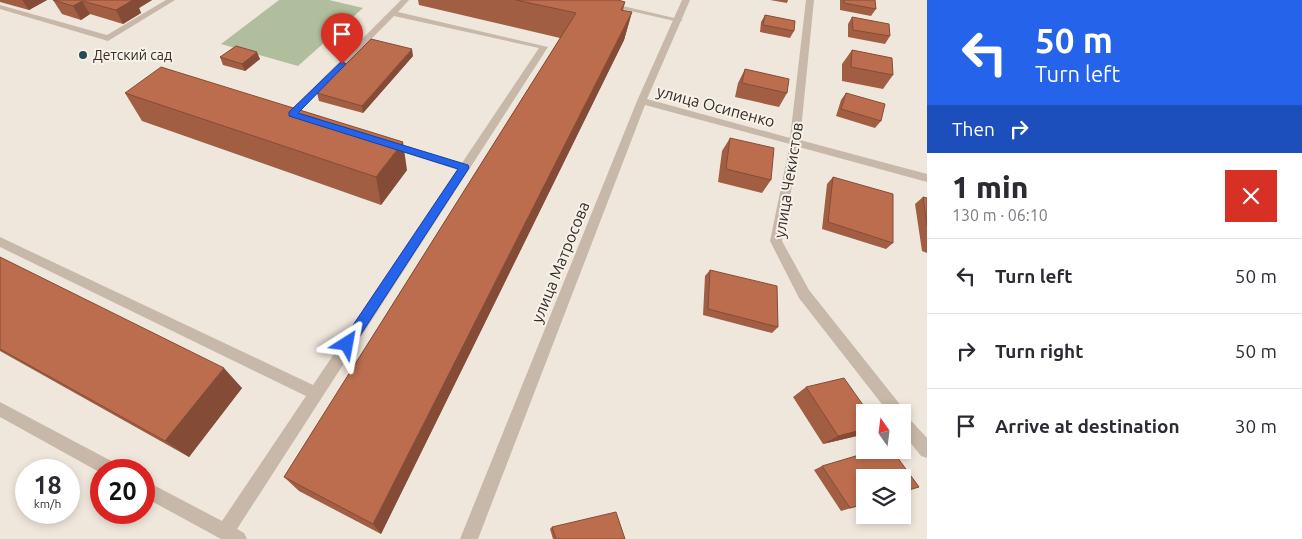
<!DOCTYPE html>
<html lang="en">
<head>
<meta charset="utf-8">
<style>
	body { margin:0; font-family:Ubuntu,sans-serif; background:#f2f2f3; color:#2b2b33; height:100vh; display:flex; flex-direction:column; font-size:19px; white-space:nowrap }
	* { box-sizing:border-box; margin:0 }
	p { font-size:16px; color:#7c7c81 }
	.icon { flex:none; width:28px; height:28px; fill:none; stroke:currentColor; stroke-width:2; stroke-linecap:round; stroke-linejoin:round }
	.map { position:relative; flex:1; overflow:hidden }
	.drawer { display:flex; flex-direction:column; background:#fff; width:375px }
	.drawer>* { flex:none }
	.top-card { background:#2563eb; color:#fff; overflow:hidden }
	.needle { width:32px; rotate:346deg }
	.buttons { position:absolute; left:856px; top:404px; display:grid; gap:10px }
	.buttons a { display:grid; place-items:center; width:55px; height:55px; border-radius:0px; background:#fff; box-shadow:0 2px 8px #0003; font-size:25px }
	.speed { position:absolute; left:15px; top:459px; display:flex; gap:10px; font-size:25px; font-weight:700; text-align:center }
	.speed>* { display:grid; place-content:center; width:65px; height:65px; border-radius:50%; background:#fff; box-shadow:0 2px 8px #0003; line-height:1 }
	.speed small { font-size:12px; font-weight:400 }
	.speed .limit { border:8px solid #d22; background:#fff; color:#111 }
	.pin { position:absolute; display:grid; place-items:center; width:42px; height:42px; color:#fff; margin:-51px -21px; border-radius:50% 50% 50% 0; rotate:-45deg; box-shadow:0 0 5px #0007 }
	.pin .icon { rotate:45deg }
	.me { position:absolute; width:55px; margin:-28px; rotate:34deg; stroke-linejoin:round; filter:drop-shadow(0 0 4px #0008) }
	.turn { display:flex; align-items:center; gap:18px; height:105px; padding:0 25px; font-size:22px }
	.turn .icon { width:65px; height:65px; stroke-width:2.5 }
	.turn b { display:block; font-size:35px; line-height:42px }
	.then { display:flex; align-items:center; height:48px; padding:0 25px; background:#0003; gap:10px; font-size:19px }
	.round { display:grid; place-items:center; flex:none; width:52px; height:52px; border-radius:0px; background:#f2f2f3 }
	.overview { display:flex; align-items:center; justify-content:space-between; height:85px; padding:0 25px }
	h1 { font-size:30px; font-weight:800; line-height:38px }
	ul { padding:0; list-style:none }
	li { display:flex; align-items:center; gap:15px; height:75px; padding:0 25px; border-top:1px solid #e1e1e2 }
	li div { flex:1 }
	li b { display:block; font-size:19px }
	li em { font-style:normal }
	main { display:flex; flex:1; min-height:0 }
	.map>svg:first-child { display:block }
	.green { fill:#b1be9d }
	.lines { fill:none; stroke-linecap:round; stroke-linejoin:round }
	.service { fill:#c7b8a9; fill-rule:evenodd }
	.minor { fill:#c7b8a9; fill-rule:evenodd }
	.wall { fill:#a25e43 }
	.shaded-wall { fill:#844c37 }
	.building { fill:#bc6d4e; stroke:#844c37 }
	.route { fill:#2563eb; stroke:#184099 }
	.poi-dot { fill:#214d53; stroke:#f8f1e8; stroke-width:2 }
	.labels { text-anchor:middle; stroke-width:4; stroke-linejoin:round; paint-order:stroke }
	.far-poi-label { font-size:14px; fill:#342c28; stroke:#f8f1e8; text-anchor:start }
	.street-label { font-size:16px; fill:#342c28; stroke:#f8f1e8 }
</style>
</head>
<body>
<main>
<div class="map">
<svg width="927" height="539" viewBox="0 0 927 539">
	<rect width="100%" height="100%" fill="#f0e7dc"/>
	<!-- green -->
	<path class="green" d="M279,0H329L363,8L298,66L221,44Z"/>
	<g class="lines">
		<!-- service -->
		<path class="service" d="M166,0H175L108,41L0,9V5L107,35Z
			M401,0H409L398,12L548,47L237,529L244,533L247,539H221L144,497V480L222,521L306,396L0,247V237L313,385L458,170L384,146V142H392L462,163L539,48L394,16L295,116H289V112Z
			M582,0H597L683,20L679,22Z
			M0,402L117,464L119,470H101V473L0,417Z"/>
		<!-- minor -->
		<path class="minor" d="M682,0H690L647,99L790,138L806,0H814L800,140L927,174V182L799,147L782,241L809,290L902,407L904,413L927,438V458L921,456L902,432V412H888L799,298L770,241L790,144L645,105L478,539H460L637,101Z"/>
	</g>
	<!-- wall -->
	<path class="wall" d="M0,0H47L29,10L0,2Z
		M53,0H152L139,8L141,13L123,24L90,14L81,20L62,14Z
		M418,0H618L625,2L623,11L632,12L624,40L381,534L299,491L284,477L560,38L419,5Z
		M770,0H788L787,3Z
		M840,0H875L876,9L871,16L840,10Z
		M765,15L794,31L790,38L760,32L761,22Z
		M852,17L890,36L885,44L848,37V24Z
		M852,50L893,75L883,89L842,81V64Z
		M413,56L363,113L319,101L317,93Z
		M220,57L260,59L245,71L223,65Z
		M745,69L787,93L779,107L735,97L738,83Z
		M125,93L407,170L381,205L142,121Z
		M846,93L881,121L875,128L836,116L841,100Z
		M730,138L771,180L762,193L718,182L722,151Z
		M833,177L893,243L886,249L822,229L827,184Z
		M923,197L927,198V253L922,251L915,204Z
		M0,257L242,388L189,457L0,351Z
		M710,270L778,327L772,333L703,315L705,276Z
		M806,387L861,435L823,444L793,397Z
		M822,466L865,504L841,511L814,470Z
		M552,527L625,539H553L550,529Z"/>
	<!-- shaded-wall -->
	<path class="shaded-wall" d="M22,0H47L29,10Z
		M128,0H152L139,8L141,13L123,24L116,10Z
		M82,1L90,14L81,20L73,6Z
		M632,12L624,40L381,534L373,524Z
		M412,49L413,56L363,113L362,106Z
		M257,52L260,59L245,71L242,64Z
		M403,142L407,170L381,205L376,177Z
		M224,368L242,388L189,457L165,441Z
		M865,429V432L861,435L823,444L838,436Z"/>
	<!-- building -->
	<path class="building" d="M53,0H133L116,10L82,1L73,6Z
		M516,0H618L625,2L621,10L632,12L373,524L284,477L576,13Z
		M844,0H875L876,9L844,3Z
		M765,15L795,21L794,31L763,25Z
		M852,17L889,24L890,36L853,30Z
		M371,39L412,49L362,106L317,93Z
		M236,46L257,52L242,64L220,57Z
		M852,50L892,58L893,75L851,67Z
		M161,67L403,142L376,177L125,93Z
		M745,69L789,79L787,93L742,83Z
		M846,93L885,104L881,121L841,109Z
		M730,138L774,148L771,180L726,169Z
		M833,177L893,194V243L828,222Z
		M923,197L927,198V226Z
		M0,257L224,368L165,441L0,349Z
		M710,270L777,286L778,327L708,309Z
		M844,378L868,412H865V429L838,436L806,387Z
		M876,450H892L919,487L902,492V478H865V504L850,508L822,466Z
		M616,512L625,539H556L552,527Z"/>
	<!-- route -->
	<path class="route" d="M342,61L346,64L345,65L298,113L468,165L469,168L352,348L347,350L343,348L341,344L343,340L458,169L289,116V112Z"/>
	<!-- markers -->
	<circle class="poi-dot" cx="83" cy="55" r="5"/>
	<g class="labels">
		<!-- far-poi labels -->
		<g class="far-poi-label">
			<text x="93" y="60">Детский сад</text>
		</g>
		<!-- street labels -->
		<g class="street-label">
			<text transform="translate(716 106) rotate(15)" y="6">улица Осипенко</text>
			<text transform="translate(788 180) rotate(-81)" y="6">улица Чекистов</text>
			<text transform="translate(560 262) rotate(-68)" y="6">улица Матросова</text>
		</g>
	</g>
</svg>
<div class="buttons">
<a><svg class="needle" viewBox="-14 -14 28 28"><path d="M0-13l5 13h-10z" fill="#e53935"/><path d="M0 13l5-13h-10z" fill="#7c7c81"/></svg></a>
<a><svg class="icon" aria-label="layers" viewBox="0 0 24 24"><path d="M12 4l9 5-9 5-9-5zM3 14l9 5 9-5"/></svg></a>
</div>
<div class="speed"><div>18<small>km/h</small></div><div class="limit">20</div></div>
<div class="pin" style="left:342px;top:64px;background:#d93025"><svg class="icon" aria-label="arrive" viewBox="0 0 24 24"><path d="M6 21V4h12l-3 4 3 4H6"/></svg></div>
<svg class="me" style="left:347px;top:344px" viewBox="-20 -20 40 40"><path d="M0-17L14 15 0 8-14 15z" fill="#2563eb" stroke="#fff" stroke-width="4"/></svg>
</div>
<section class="drawer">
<div class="top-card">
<div class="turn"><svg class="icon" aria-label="left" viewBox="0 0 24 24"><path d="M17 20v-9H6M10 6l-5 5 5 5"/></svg><div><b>50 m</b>Turn left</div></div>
<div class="then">Then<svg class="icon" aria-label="right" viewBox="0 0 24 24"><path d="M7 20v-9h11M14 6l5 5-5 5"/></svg></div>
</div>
<div class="overview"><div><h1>1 min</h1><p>130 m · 06:10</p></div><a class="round" style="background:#d93025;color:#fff"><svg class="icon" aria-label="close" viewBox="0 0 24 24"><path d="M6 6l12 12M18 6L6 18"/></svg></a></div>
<ul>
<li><svg class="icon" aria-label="left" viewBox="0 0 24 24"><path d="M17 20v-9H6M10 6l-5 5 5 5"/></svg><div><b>Turn left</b></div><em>50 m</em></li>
<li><svg class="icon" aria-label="right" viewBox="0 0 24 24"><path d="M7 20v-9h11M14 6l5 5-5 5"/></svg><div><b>Turn right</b></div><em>50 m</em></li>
<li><svg class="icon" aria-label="arrive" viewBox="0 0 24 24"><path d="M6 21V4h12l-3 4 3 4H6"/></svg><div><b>Arrive at destination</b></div><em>30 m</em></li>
</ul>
</section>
</main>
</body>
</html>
